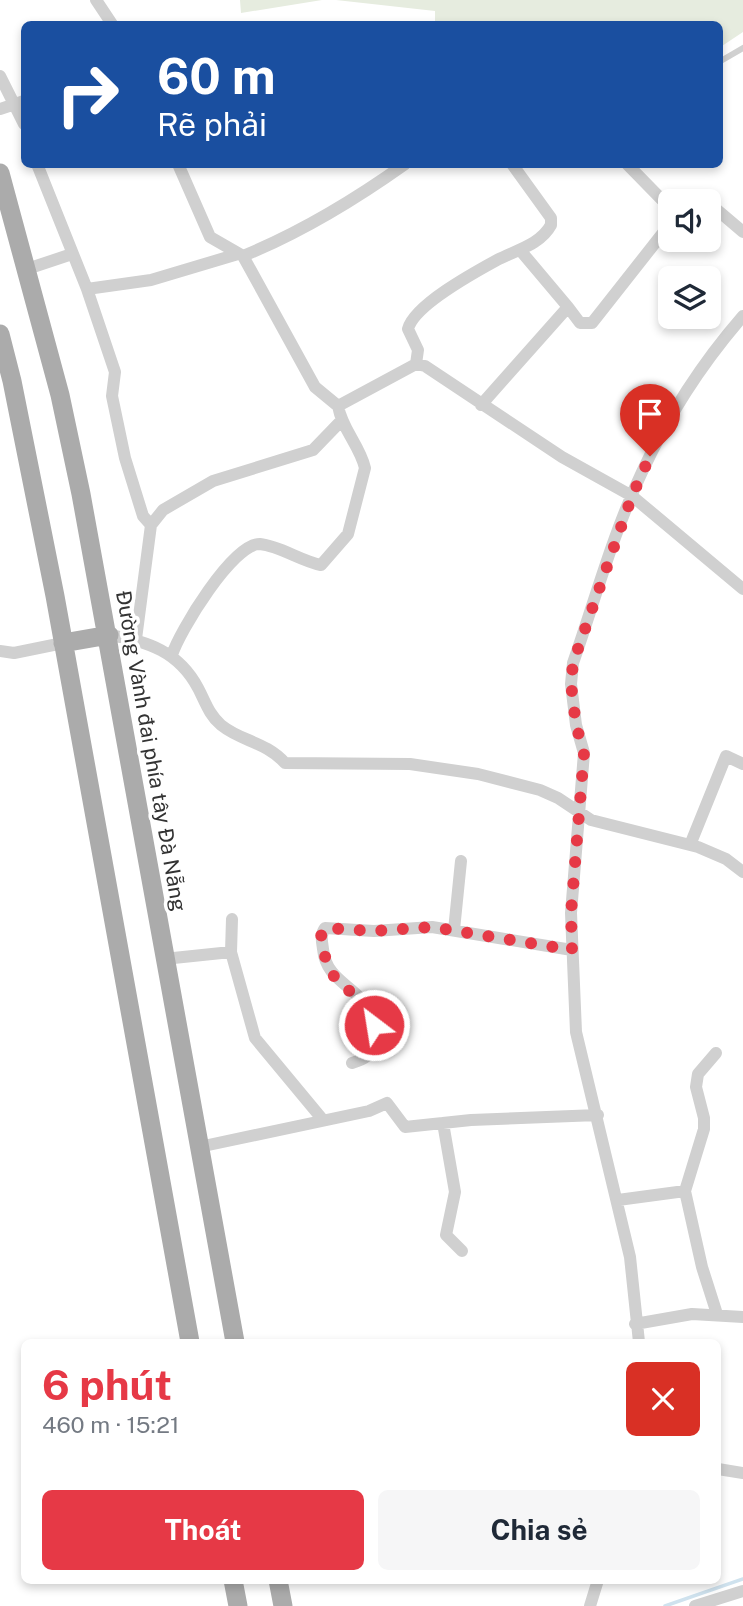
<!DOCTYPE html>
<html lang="vi">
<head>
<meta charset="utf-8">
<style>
	body { margin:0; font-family:"Public Sans",sans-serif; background:#f6f6f7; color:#1f2937; height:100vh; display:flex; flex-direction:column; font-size:26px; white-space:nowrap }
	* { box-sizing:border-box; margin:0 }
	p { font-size:23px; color:#747a83 }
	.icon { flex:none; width:38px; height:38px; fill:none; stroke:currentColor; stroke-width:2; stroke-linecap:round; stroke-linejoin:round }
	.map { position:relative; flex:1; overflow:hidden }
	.details { position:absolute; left:21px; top:1339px; width:700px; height:245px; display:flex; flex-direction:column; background:#fff; border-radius:10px; box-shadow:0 4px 10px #0003 }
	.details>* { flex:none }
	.guide { position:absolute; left:21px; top:21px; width:702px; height:147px; border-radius:10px; box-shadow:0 4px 10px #0003; background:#1a4fa0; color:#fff; overflow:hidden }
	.fabs { position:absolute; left:658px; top:189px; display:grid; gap:14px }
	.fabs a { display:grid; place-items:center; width:63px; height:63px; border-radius:10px; background:#fff; box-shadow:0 4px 10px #0003; font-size:35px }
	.pin { position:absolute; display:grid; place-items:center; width:60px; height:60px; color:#fff; margin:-72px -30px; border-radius:50% 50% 50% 0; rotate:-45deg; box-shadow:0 0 7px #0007 }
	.pin .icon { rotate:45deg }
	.me { position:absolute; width:77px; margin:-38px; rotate:329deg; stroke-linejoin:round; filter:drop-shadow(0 0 5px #0008) }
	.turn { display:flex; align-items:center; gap:24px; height:147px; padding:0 21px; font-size:32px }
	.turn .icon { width:91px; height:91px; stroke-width:2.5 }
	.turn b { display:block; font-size:49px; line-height:60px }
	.round { display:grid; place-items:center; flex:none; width:74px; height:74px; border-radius:10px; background:#f6f6f7 }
	.overview { display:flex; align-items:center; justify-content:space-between; height:119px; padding:0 21px }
	h1 { font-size:42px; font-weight:700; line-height:52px; color:#e63946 }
	.primary-button { display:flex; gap:14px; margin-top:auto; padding:14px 21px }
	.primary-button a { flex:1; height:80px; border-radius:10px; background:#e63946; color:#fff; font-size:28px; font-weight:700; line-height:80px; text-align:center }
	.primary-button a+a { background:#f6f6f7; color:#1f2937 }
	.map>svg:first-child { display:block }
	.green { fill:#e6ecdf }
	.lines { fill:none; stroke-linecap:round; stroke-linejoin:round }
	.stream { stroke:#cfe2ee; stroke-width:3.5 }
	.lane { stroke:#d0d0d0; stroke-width:6 }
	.street { stroke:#d0d0d0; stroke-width:12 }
	.primary { stroke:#ababab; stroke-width:19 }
	.route { stroke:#e63946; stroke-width:12; stroke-dasharray:0 21.6 }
	.labels { text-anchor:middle; stroke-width:7; stroke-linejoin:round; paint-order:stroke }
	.street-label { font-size:21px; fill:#333; stroke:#fff }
</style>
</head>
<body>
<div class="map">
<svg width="743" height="1606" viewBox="0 0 743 1606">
	<rect width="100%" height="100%" fill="#fff"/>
	<!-- green -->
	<path class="green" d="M240,0H322L241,13Z
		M336,0H743V32L719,48V24H435V11Z"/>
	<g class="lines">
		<!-- stream -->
		<path class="stream" d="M665,1606L743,1579"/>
		<!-- lane -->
		<path class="lane" d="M719,62L743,48"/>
		<!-- street -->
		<path class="street" d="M96,0L112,24
			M0,76L24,124
			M0,109L24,101
			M37,164L87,289L115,372L112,396L125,458L143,516L151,525L136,639
			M178,164L210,237L243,256L315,387L338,406L416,364L425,366L562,457L632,496L743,589
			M627,164L670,208
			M709,203L743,232
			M243,256C302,232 353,201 405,164
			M27,269L72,254
			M87,289L151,280L238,254
			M568,307L580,323H592L670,224
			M416,364L418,350L408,329C414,305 475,272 497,260C516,250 540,245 551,225V218L512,164
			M481,405L568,307L520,250
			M151,525L163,510L213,481L313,450L341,421
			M109,635C148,641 179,652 198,688C205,701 209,715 221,725C242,742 265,741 285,763L410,764L478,774L540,790L558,798L591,820L698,847L726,859L743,872
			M0,651L14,653L63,643
			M172,655C179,632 233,543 260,544C280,546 301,561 321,565L348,534L365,468C360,446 342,429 338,406
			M690,845L726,756L743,764
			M454,930L461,861
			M231,952L232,919
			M164,959L231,952L255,1038L323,1120
			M716,1053L698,1074L696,1087L704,1118V1129L685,1191L702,1267L717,1314
			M352,1063C365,1059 371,1056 373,1042C374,1031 374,1019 368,1009C355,985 326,981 323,949C322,941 320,935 325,928L374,931L432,927L572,950
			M443,1123L455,1192L446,1235L462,1251
			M199,1147L369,1111L387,1103L405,1127L471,1120L598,1115
			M618,1200L685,1191
			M635,1324L692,1314L743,1317
			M639,1342L630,1257L576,1032L571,913L584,753L576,725L571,684L573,663C595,600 613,533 642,472C668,416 703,362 743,316
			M718,1469L743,1473
			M590,1606L598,1580
			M695,1606L743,1591"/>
		<!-- primary -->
		<path class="primary" d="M0,173L60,395L81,494L235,1342
			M0,334L12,381L55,596L190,1342
			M63,643L109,635
			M233,1580L238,1606
			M278,1580L283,1606"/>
	</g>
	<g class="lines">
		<!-- route -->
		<path class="route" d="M374,1025L362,1001L338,982L327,966L321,936L325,928L374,931L432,927L572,950L571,913L584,753L576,725L571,684L573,663L632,496L650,456"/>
	</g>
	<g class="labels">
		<!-- street labels -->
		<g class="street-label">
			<text transform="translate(151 751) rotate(80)" y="7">Đường Vành đai phía tây Đà Nẵng</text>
		</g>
	</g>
</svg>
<div class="fabs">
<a><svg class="icon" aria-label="sound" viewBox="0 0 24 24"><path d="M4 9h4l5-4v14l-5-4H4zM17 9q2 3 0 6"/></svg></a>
<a><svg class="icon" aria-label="layers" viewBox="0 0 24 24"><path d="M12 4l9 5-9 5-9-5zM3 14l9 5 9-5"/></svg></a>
</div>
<div class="pin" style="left:650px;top:456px;background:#d93025"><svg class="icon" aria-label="arrive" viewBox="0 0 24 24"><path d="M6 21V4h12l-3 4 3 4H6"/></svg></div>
<svg class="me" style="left:374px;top:1025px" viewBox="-20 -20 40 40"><circle r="17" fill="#e63946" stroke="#fff" stroke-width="3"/><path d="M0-11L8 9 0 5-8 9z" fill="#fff"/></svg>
<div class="guide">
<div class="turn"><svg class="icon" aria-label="right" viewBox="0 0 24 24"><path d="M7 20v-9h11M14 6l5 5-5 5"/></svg><div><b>60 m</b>Rẽ phải</div></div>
</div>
<section class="details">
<div class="overview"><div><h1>6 phút</h1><p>460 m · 15:21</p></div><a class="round" style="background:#d93025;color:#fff"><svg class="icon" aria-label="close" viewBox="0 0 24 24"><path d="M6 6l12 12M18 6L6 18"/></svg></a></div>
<div class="primary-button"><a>Thoát</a><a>Chia sẻ</a></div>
</section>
</div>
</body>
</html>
